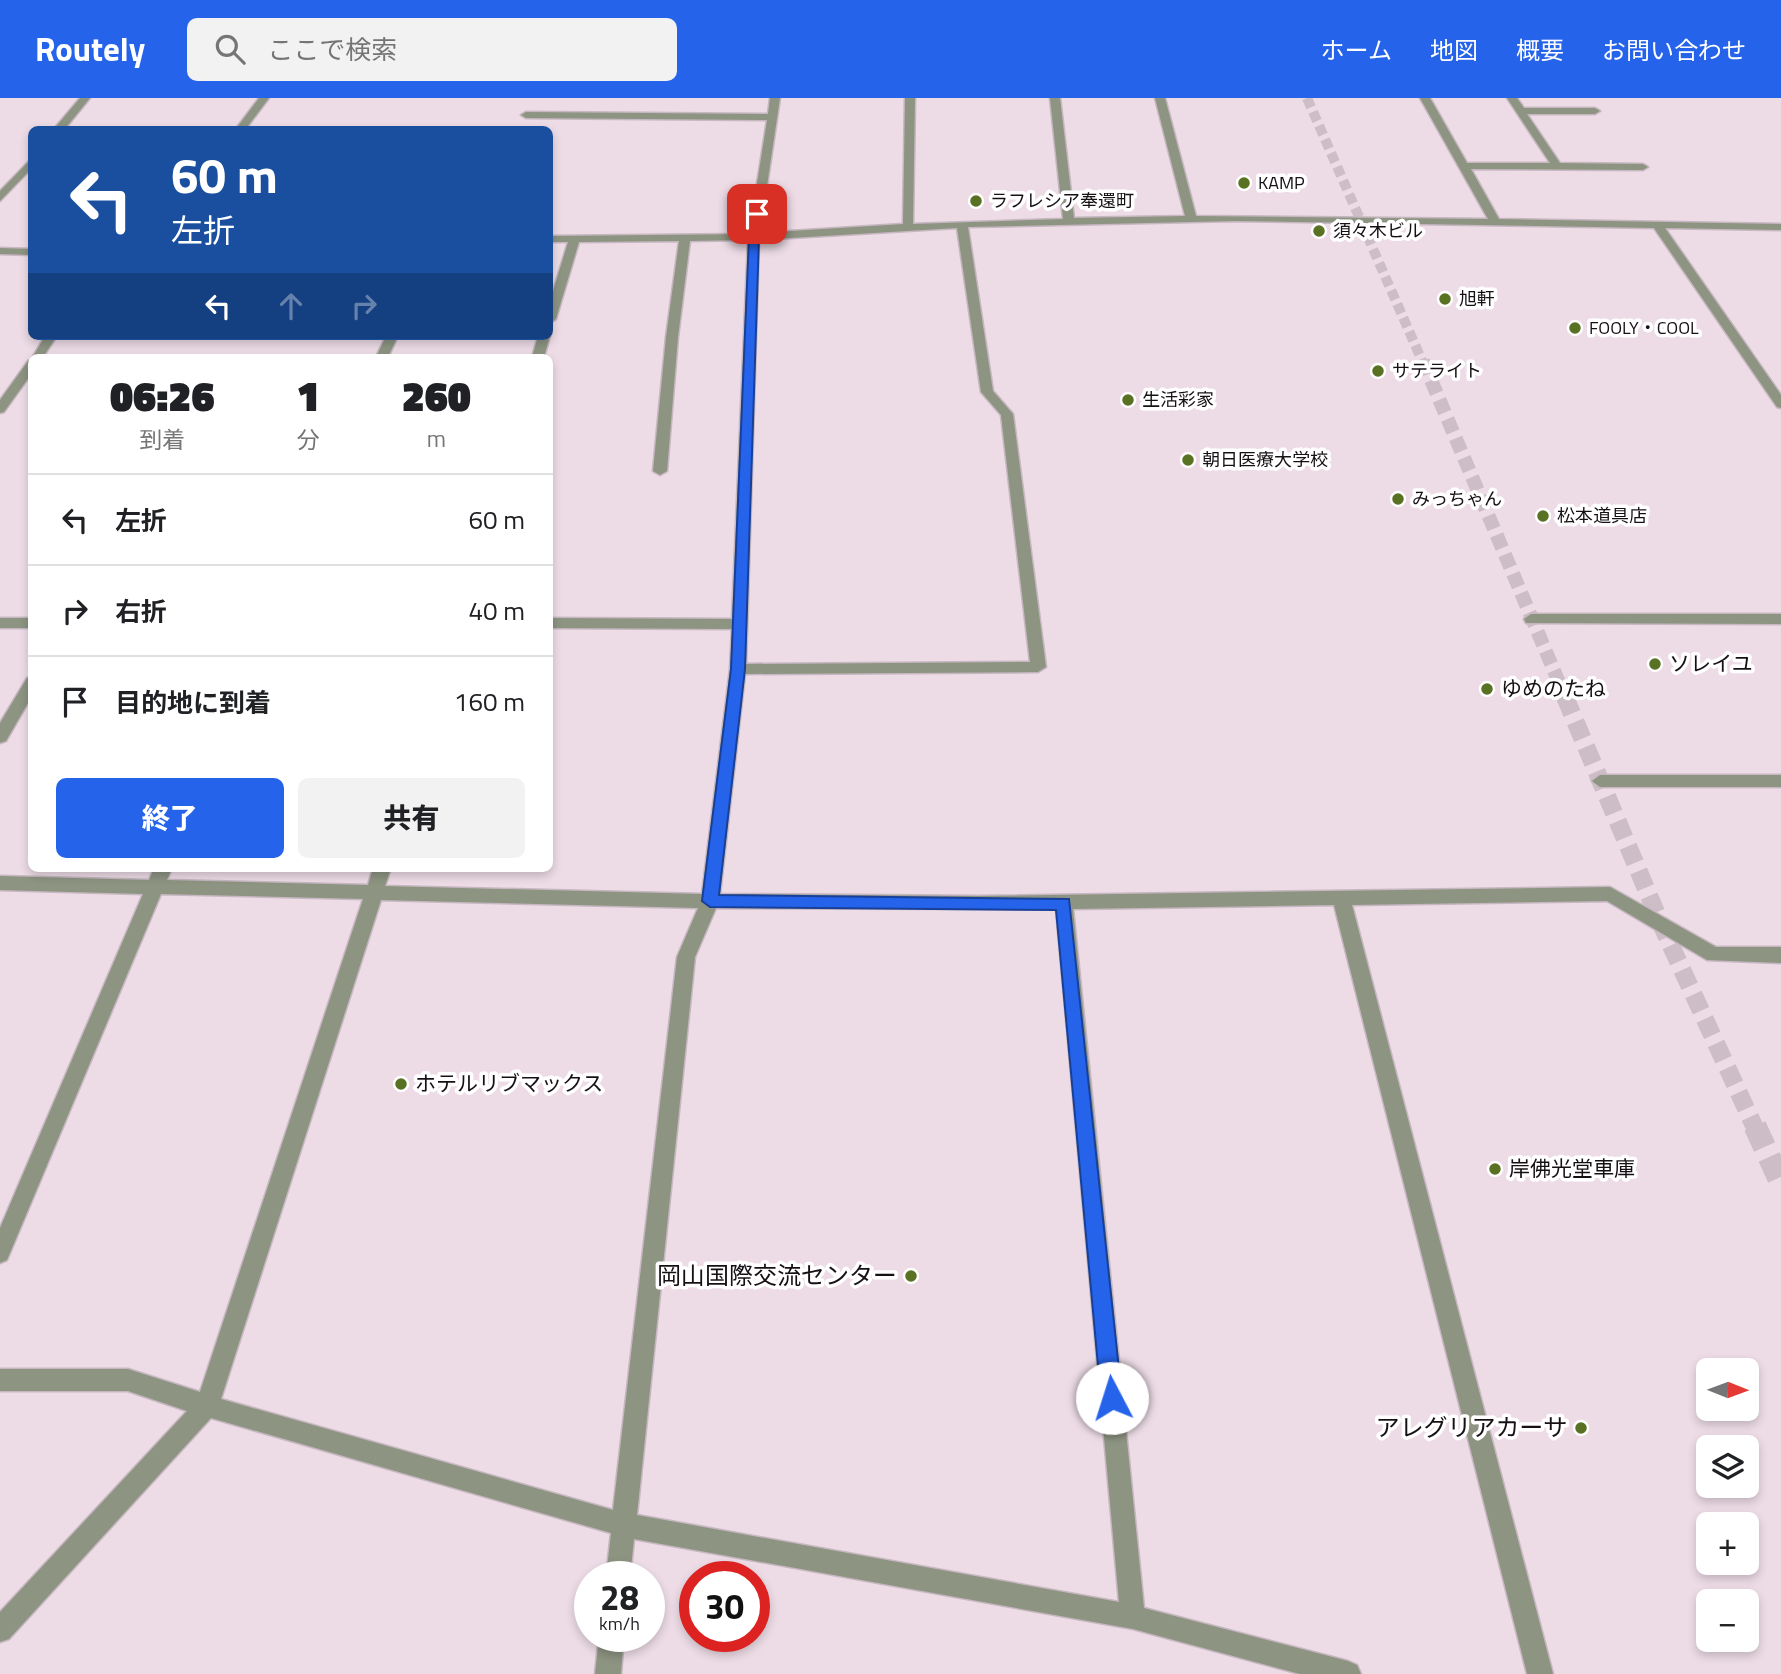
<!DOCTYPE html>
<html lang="ja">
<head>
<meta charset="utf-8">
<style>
	body { margin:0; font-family:"Titillium Web","Noto Sans JP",sans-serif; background:#f2f2f2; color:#202124; height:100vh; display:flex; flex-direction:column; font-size:26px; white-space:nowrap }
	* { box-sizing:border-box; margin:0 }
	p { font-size:23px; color:#757577 }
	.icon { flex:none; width:38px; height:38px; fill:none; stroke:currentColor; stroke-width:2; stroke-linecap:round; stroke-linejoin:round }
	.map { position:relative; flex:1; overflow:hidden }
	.sheet { position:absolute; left:28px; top:256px; width:525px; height:518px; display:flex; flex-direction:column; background:#fff; border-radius:10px; box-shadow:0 4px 10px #0003 }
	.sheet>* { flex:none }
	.banner { position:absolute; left:28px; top:28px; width:525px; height:214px; border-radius:10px; box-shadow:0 4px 10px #0003; background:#1a4fa0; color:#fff; overflow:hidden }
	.needle { width:46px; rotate:91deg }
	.fabs { position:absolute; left:1696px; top:1260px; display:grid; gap:14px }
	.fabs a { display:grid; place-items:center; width:63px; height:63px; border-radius:10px; background:#fff; box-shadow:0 4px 10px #0003; font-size:35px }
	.speed { position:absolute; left:574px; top:1463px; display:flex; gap:14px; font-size:35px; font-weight:700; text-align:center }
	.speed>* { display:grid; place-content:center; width:91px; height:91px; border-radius:50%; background:#fff; box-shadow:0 4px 10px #0003; line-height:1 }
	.speed small { font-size:18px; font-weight:400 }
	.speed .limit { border:10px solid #d22; background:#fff; color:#111 }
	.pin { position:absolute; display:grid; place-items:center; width:60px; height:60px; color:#fff; margin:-30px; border-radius:14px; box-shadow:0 4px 10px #0006 }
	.me { position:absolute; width:77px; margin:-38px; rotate:355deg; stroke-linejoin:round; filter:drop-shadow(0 0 5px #0008) }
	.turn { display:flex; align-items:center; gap:24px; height:147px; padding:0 28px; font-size:32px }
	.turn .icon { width:91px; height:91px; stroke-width:2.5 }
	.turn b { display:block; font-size:49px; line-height:60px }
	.lanes { display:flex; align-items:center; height:66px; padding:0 28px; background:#0003; justify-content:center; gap:35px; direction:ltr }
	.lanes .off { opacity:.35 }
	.eta { display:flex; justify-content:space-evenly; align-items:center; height:119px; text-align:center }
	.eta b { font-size:42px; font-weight:800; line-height:49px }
	.button { display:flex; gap:14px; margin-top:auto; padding:14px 28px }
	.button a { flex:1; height:80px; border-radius:10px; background:#2563eb; color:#fff; font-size:28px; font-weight:800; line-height:80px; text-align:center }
	.button a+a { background:#f2f2f2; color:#202124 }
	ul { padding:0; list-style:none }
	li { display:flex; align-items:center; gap:21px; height:91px; padding:0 28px; border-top:2px solid #e0e0e0 }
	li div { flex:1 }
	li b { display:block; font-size:26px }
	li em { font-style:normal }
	header { display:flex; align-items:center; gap:42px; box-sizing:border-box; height:98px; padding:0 35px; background:#2563eb; color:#fff }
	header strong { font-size:33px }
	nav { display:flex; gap:38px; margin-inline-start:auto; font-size:24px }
	.search { width:490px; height:63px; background:#f2f2f2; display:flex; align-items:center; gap:18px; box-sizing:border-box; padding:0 24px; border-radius:10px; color:#757577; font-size:26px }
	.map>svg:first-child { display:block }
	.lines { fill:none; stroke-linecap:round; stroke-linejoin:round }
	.pedestrian-tunnel-far3 { stroke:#cdbdc6; stroke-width:10; stroke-dasharray:10 5; stroke-linecap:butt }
	.pedestrian-tunnel-far2 { stroke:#cdbdc6; stroke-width:14; stroke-dasharray:14 7; stroke-linecap:butt }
	.pedestrian-tunnel-far1 { stroke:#cdbdc6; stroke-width:18; stroke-dasharray:18 9; stroke-linecap:butt }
	.pedestrian-tunnel { stroke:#cdbdc6; stroke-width:23; stroke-dasharray:23 11; stroke-linecap:butt }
	.service-casing { stroke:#c6b7c0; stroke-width:3 }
	.minor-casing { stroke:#c6b7c0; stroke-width:3 }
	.tertiary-casing { stroke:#c6b7c0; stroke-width:3 }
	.service { fill:#8d9482; fill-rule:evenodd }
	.minor { fill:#8d9482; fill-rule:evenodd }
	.tertiary { fill:#8d9482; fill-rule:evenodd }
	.route { fill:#2563eb; stroke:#184099; stroke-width:2 }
	.poi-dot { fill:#597123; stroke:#fff; stroke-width:2.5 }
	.labels { text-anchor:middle; stroke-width:7; stroke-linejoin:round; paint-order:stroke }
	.far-poi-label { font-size:18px; fill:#161014; stroke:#fff; text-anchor:start }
	.poi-label { font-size:21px; fill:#161014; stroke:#fff; text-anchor:start }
	.near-poi-label { font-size:24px; fill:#161014; stroke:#fff; text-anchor:end }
</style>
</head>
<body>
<header>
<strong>Routely</strong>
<div class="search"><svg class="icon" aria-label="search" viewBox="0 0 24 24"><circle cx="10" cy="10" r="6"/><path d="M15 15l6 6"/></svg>ここで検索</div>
<nav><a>ホーム</a><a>地図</a><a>概要</a><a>お問い合わせ</a></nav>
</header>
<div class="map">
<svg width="1781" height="1576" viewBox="0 0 1781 1576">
	<rect width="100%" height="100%" fill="#eddce6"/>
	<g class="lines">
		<!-- pedestrian-tunnel-far3 -->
		<path class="pedestrian-tunnel-far3" d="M1307,0L1423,265"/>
		<!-- pedestrian-tunnel-far2 -->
		<path class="pedestrian-tunnel-far2" d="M1423,263L1566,601"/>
		<!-- pedestrian-tunnel-far1 -->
		<path class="pedestrian-tunnel-far1" d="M1565,599L1661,826L1755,1030"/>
		<!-- pedestrian-tunnel -->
		<path class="pedestrian-tunnel" d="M1755,1028L1781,1085"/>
		<defs>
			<path id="service" d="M80,0H90L64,32H53Z
				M32,60V70L0,103V93Z"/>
			<path id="minor" d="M259,0H269L245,32H235Z
				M770,0H780L760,135L903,126L905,0H915L913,126L1063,121L1050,0H1060L1074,120L1185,118L1155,0H1165L1196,118L1488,121L1420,0H1430L1467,65H1550L1507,0H1517L1524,10H1595L1600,13L1595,16H1527L1560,65L1643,66L1648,69L1643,72L1471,71L1499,121L1781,126V132L1665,130L1781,297V310L1777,309L1654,130L1235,123L968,129L993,293L1013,316L1046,569L1038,574L745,576L720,796L978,798L1610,789L1716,849H1781V865L1707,862L1607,803L1352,807L1553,1576H1527L1334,807L1073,811L1144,1510L1348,1563L1357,1567L1361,1576H1300L1133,1531L634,1441L630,1479H606L611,1435L211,1320L9,1541L0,1544V1514L187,1313L128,1293H0V1271H128L200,1294L363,801L161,796L7,1162L0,1165V1130L143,796L0,792V778L149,782L154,770H172L167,782L368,787L373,770H391L385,788L702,796L730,571L732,531L550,530V520L732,521L748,142L690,143L678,239L667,373L660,377L653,373L666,239L679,143L579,144L556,221L550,225V203L568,144H550V138L749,136L767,22L526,20L521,17L526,14L768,16ZM957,130L981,294L1001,317L1030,564L746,566L759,142ZM381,802L698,810L677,859L613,1412L221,1301ZM716,810L1056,811L1119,1504L637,1417L695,859Z
				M386,238H398L388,259H376Z
				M538,238H550L544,259H532Z
				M1531,516H1781V526L1526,525L1524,521Z
				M0,520H32V530H0Z
				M32,579V598L6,643L0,645V625L27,580Z
				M1600,677H1781V689H1600L1592,683Z
				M599,1538H624L621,1576H595Z"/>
			<path id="tertiary" d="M0,150L32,151V157L0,156Z
				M45,238H57L43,259L32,260Z
				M32,262V275L4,314L0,315V302L28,263Z"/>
		</defs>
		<!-- service casing -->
		<use href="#service" class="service-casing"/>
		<!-- minor casing -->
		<use href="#minor" class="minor-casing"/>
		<!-- tertiary casing -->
		<use href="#tertiary" class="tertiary-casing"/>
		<!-- service -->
		<use href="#service" class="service"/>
		<!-- minor -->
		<use href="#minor" class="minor"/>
		<!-- tertiary -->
		<use href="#tertiary" class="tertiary"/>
	</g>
	<!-- route -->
	<path class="route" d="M757,113L762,116L759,139L745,571L719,797L1069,801L1122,1300L1119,1307L1112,1310L1104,1307L1101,1300L1056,812L710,809L702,803L731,571L749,139L753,116Z"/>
	<!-- markers -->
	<g class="poi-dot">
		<circle cx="1244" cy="85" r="7"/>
		<circle cx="976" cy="103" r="7"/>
		<circle cx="1319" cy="133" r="7"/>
		<circle cx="1445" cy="201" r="7"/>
		<circle cx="1575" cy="230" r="7"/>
		<circle cx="1378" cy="273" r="7"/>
		<circle cx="1128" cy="302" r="7"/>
		<circle cx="1188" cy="362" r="7"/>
		<circle cx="1398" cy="401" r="7"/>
		<circle cx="1543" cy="418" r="7"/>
		<circle cx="1655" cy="566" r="7"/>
		<circle cx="1487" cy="591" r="7"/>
		<circle cx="401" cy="986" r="7"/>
		<circle cx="1495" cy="1071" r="7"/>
		<circle cx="911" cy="1178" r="7"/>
		<circle cx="1581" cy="1330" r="7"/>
	</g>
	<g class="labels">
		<!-- far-poi labels -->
		<g class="far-poi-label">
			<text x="1258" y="91">KAMP</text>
			<text x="990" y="109">ラフレシア奉還町</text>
			<text x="1333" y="139">須々木ビル</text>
			<text x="1459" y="207">旭軒</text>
			<text x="1589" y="236">FOOLY・COOL</text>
			<text x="1392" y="279">サテライト</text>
			<text x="1142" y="308">生活彩家</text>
			<text x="1202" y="368">朝日医療大学校</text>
			<text x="1412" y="407">みっちゃん</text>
			<text x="1557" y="424">松本道具店</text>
		</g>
		<!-- poi labels -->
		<g class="poi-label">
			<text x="1669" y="573">ソレイユ</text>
			<text x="1501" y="598">ゆめのたね</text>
			<text x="415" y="993">ホテルリブマックス</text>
			<text x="1509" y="1078">岸佛光堂車庫</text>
		</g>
		<!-- near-poi labels -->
		<g class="near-poi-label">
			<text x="897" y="1186">岡山国際交流センター</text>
			<text x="1567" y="1338">アレグリアカーサ</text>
		</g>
	</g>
</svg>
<div class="fabs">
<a><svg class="needle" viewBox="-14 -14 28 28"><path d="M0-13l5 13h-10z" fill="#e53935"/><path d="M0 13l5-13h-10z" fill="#757577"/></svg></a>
<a><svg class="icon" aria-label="layers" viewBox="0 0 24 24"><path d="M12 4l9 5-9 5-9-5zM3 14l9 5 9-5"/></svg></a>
<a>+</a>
<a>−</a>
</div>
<div class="speed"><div>28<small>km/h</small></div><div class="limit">30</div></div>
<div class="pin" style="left:757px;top:116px;background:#d93025"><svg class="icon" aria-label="arrive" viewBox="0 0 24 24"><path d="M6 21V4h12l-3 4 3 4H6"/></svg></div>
<svg class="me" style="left:1112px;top:1300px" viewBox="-20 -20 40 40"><circle r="19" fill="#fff"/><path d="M0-13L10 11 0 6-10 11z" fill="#2563eb"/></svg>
<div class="banner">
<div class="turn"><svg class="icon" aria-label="left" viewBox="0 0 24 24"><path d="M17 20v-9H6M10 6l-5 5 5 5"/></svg><div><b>60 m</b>左折</div></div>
<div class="lanes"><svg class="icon" aria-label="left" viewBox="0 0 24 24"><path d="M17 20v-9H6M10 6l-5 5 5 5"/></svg><svg class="icon off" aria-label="ahead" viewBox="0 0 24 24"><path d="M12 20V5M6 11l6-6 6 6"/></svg><svg class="icon off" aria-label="right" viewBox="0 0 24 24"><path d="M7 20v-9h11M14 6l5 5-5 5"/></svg></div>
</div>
<section class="sheet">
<div class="eta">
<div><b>06:26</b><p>到着</p></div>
<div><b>1</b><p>分</p></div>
<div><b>260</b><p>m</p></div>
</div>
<ul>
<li><svg class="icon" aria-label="left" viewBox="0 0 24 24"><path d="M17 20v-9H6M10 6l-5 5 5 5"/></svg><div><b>左折</b></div><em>60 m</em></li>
<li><svg class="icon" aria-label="right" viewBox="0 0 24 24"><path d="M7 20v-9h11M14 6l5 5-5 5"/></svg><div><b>右折</b></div><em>40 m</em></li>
<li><svg class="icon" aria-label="arrive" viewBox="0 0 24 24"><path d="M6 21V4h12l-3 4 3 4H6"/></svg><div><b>目的地に到着</b></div><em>160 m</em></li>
</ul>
<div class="button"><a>終了</a><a>共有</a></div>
</section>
</div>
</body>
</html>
